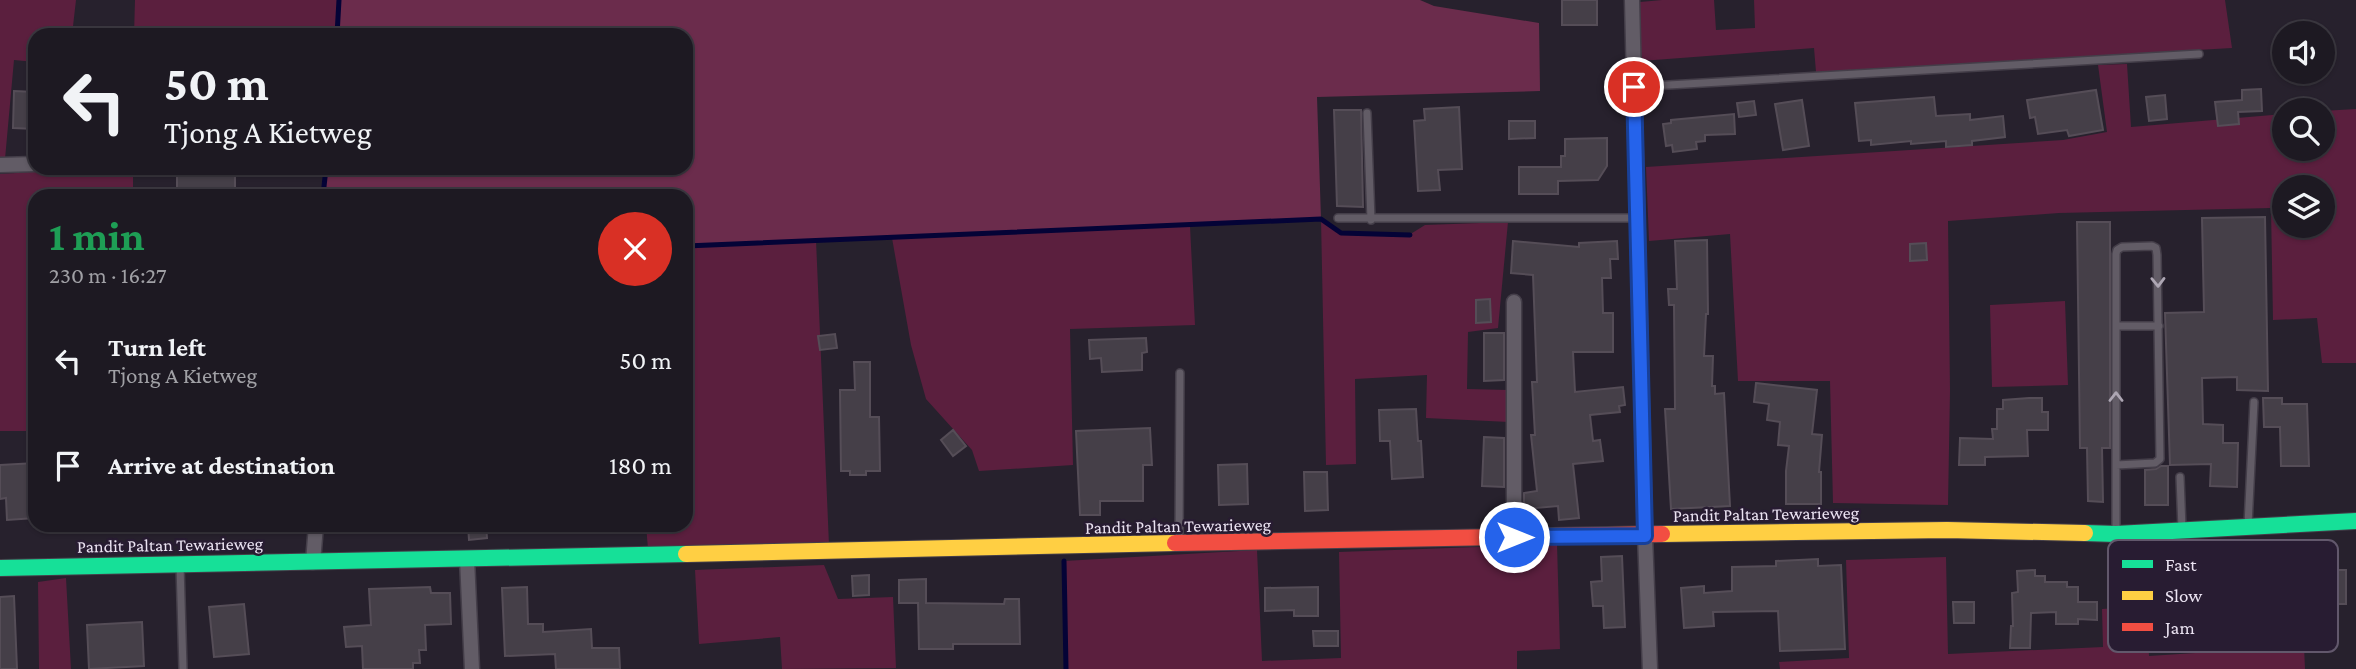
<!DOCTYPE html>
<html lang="en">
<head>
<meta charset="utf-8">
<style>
	body { margin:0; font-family:"Crimson Pro",serif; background:#2a262f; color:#f1f3f6; height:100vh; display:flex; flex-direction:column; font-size:26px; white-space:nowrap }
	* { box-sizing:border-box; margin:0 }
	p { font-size:23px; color:#a0a0a5 }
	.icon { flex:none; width:38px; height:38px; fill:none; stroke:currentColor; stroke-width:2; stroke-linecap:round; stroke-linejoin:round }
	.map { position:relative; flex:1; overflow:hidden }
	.drawer { position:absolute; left:28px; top:189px; width:665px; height:343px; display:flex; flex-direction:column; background:#1d1922; border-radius:21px; box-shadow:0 2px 5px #0004,0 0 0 2px #3b3840 }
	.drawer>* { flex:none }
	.guide { position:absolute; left:28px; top:28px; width:665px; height:147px; border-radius:21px; box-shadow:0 2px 5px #0004,0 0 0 2px #3b3840; background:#1d1922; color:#f1f3f6; overflow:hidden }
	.fabs { position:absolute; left:2272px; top:21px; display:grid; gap:14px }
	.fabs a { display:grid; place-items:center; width:63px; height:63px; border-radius:50%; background:#1d1922; box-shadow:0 2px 5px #0004,0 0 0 2px #3b3840; font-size:35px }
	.pin { position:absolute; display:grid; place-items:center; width:60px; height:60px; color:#fff; margin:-30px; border:4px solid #fff; border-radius:50%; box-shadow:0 2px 7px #0007 }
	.me { position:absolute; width:77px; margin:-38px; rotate:90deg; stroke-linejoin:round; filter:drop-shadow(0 0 5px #0008) }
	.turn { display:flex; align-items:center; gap:24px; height:147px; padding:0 21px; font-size:32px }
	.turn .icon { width:91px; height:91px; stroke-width:2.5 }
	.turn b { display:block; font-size:49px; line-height:60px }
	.round { display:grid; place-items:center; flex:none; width:74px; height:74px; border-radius:37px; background:#2a262f }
	.overview { display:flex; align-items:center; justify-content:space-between; height:119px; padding:0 21px }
	h1 { font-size:42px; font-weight:700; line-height:52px; color:#1e9e55 }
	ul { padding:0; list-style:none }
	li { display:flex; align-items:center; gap:21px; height:105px; padding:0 21px }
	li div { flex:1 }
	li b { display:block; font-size:26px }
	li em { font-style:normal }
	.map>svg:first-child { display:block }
	.green { fill:#5b1f3e; fill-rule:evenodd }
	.forest { fill:#6b2c4c }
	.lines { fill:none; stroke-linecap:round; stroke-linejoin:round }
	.stream { stroke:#040336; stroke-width:5 }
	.building { fill:#453f48; stroke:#554d57; stroke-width:2 }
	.lane-casing { stroke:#443e49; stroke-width:10 }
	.street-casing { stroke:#443e49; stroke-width:17 }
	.fast-casing { stroke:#443e49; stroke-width:18 }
	.slow-casing { stroke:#443e49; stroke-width:18 }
	.jam-casing { stroke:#443e49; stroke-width:18 }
	.lane { stroke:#625c66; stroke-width:7 }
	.street { stroke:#625c66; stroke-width:14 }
	.fast { stroke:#16e098; stroke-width:16 }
	.slow { stroke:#ffcf43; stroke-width:16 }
	.jam { stroke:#f24e42; stroke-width:16 }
	.oneway { stroke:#ada6b3 }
	.route-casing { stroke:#184099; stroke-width:18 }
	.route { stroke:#2563eb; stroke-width:12 }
	.labels { text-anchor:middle; stroke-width:5; stroke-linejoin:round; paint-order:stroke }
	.street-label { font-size:18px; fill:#ebe3f2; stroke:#281c32 }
	.key { fill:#281c32; stroke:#62586c; stroke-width:2 }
	.key-label { font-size:19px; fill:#ebe3f2 }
</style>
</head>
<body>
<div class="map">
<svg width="2356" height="669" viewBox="0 0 2356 669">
	<rect width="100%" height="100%" fill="#27212d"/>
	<!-- green -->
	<path class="green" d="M0,0H76L72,35H35V62L14,60L5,159H0Z
		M135,0H339L337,35H134Z
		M1662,0H1714L1716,30L1755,28L1754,0H2225L2232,48L1816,72L1814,48L1641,61L1640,2Z
		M2127,64L2131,127L2284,114V149H2322V111L2356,109V363H2322L2317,318L2273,320L2271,208L2059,213L1948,221L1950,391L1948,505L1833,503L1830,381H1738L1730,234L1649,241L1646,167L2063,140L2107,132L2098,65ZM2284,187H2322V226H2284Z
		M98,168H133V196H35V431H0V174Z
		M1321,219L1341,233L1409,235L1425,225L1508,222L1498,328L1468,332L1467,389L1508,390L1509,422L1426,418L1427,375L1355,379L1356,464L1326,465Z
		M1190,226L1195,325L1070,329L1073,465L979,471L972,450L926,399L911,345L892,238Z
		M816,240L829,545L648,549L646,525H686V246Z
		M2065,301L2068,385L1992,387L1990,305Z
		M1557,544L1560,649L1517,651V669H1066L1064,561L1257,550L1262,661L1341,658L1339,552Z
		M1946,557L1948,654L2103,647L2102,609L2147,606L2149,656L2304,646L2305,669H1780L1779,662L1849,658L1846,560Z
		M824,565L838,599L893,597L896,668L782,669L780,637L699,644L695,570Z
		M66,578L71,669H39L38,582Z"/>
	<!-- forest -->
	<path class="forest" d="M339,0H1420L1434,6L1539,23L1540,91L1317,97L1321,219L686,246V196H323L326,168H686V35H337Z"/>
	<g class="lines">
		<!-- stream -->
		<path class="stream" d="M337,35L339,0
			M323,196L326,168
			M686,246L1321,219L1341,233L1410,235
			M1064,561L1066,669"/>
	</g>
	<!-- building -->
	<path class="building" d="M1562,0H1597V25H1562Z
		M2261,89L2262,111L2238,112L2239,124L2218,126L2215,102L2242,100V90Z
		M2096,90L2103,130L2069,136L2067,130L2038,134L2035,117L2030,118L2027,100Z
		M14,91L35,92V129L13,128Z
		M2165,95L2167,119L2149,121L2146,97Z
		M1934,97L1936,116L1970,114V120L2003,116L2005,137L1972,141V145L1946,147V141L1911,144V141L1871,145V140L1859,141L1855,103Z
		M1802,100L1809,146L1783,150L1775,104Z
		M1754,101L1756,115L1739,117L1737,103Z
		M1459,107L1462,169L1438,170L1440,190L1418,191L1414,121L1425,120L1424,109Z
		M1334,110H1361L1363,207L1337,206Z
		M1734,114L1735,134L1705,135V141L1696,142L1697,149L1673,152L1672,145L1666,146L1663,124L1671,123V120Z
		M1509,121H1535V138L1509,139Z
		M1607,138V166L1598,180L1558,181V194H1519V167H1561V156H1565V139Z
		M177,174L235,175V196H177Z
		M2265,217L2268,391L2237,390V377L2202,378L2203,424L2223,425V443H2238L2237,487L2210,486L2211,464L2170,465L2165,313L2204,312L2202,218Z
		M2077,222H2110V448H2102L2103,502L2088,501L2087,448H2080Z
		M1707,240L1708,314H1706L1704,356H1713L1712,386H1715V394L1724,393L1730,506L1671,509L1665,409H1675L1674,305H1669L1668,289H1677L1675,241Z
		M1513,241L1579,247V243L1617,241L1618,259H1610L1611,278H1602L1603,313H1613V352H1573L1575,392L1623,387L1625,405L1619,406L1620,412L1590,415L1593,441L1600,440L1603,461L1573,464L1579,518L1559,520L1558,506L1524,509V493L1537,491L1531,435H1535L1532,382H1537L1533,275L1511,273Z
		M1926,243L1927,260L1910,261V244Z
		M1490,299L1491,322L1476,323V300Z
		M1484,333H1504V380L1484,381Z
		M835,334L837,348L820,350L818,336Z
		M1146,338L1147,352L1142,353V370L1102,372L1101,358L1090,359L1089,340Z
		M854,362H870V417H879L880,471H866V475H850V471H841L840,390H855Z
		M1756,383L1817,390L1812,434L1822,435L1819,472H1821V504H1786V471L1789,446L1778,445L1780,422L1767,420L1769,404L1754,402Z
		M2029,398H2042V412H2048V430H2027L2028,456L1985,457V465H1959L1960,438L1993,439L1992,429H1997V409H2003V400Z
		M2263,398H2282V404H2307L2309,466H2281L2280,427H2264Z
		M1416,409L1418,441H1421L1423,477L1392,479L1390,441H1380L1379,410Z
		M1150,428L1152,465H1143V501H1100V515H1080L1076,431Z
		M953,430L966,446L953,456L941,440Z
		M1484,437L1504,438V487L1482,486Z
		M35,463V518L7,520L6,498L0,499V465Z
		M1247,464L1248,504L1219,505L1218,465Z
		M2161,466H2168V505H2145V470L2156,469Z
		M1304,472H1327L1328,510L1305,511Z
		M468,525H486L487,538L469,540Z
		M1622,556L1625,627L1604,628L1603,606H1593L1591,582L1602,581L1601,557Z
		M1818,559V566L1841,565L1845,649L1780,651L1778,611L1713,612L1714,626L1684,628L1681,588L1704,586V593L1732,591V567L1776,566V561Z
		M2035,570V576H2045V582H2067V587H2078V602H2097V620L2078,619V624H2056V612L2031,613L2030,648H2010L2011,626H2013L2012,593L2018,592L2017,571Z
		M2330,570H2346V604H2323L2322,581H2330Z
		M869,575V595L853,596L852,576Z
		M926,579V603L1004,604L1005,599H1019L1020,644H953V649H919L918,603H899V580Z
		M430,587L431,593H450L451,624L425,625L426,650H419L420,663H413V669H363L362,646L346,647L344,627L371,625L369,589Z
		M527,587L528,624H543V632L591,629L592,648H619L620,669H556L555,654L505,656L502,588Z
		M1318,587V616H1294V610L1265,611V588Z
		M14,596L17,669H0V597Z
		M1953,602H1974V623H1954Z
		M244,604L249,654L214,657L209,607Z
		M142,622L144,666L89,669L87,625Z
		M1313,631H1338V646H1314Z"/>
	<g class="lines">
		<defs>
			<path id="lane" d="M1634,87L2199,54
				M1367,113L1371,220
				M1338,218H1637
				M2116,326H2159
				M2180,477L2182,529
				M2248,525L2254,402
				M2116,533V254L2117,250L2122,247L2152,246L2156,248L2157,255L2160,459L2155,463L2116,465
				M1179,541L1180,373
				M180,565L183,669"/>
			<path id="street" d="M1632,0L1645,535L1650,669
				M0,165L35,164
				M1514,302V537
				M467,559L472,669
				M313,562L316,525"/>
			<path id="fast" d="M2085,533L2116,534L2356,521
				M0,568L686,554"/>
			<path id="slow" d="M1662,534L1947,530L2085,533
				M686,554L1175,543"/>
			<path id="jam" d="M1175,543L1662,534"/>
		</defs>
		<!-- lane casing -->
		<use href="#lane" class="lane-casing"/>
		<!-- street casing -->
		<use href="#street" class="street-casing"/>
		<!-- fast casing -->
		<use href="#fast" class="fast-casing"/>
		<!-- slow casing -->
		<use href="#slow" class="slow-casing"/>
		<!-- jam casing -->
		<use href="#jam" class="jam-casing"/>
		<!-- lane -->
		<use href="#lane" class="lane"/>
		<!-- street -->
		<use href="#street" class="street"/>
		<!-- fast -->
		<use href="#fast" class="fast"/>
		<!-- slow -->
		<use href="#slow" class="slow"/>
		<!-- jam -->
		<use href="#jam" class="jam"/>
	</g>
	<!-- one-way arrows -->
	<defs><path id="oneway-chevron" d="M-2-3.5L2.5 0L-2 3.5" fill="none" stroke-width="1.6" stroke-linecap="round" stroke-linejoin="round" transform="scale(1.75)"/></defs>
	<g class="oneway">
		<use href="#oneway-chevron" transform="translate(2158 282) rotate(89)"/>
		<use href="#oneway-chevron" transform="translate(2116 397) rotate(-90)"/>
	</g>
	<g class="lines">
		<defs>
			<path id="route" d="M1514,537L1645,536L1634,87"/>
		</defs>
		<!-- route casing -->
		<use href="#route" class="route-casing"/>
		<!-- route -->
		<use href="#route" class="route"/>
	</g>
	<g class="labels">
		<!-- street labels -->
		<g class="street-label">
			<text transform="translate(1766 514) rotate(-1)" y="6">Pandit Paltan Tewarieweg</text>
			<text transform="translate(1178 526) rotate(-1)" y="6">Pandit Paltan Tewarieweg</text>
			<text transform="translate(170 545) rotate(-1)" y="6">Pandit Paltan Tewarieweg</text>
		</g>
	</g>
	<!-- legend -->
	<rect x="2108" y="540" width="230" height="112" rx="10" class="key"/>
	<rect x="2122" y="560" width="31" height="8" fill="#16e098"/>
	<rect x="2122" y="591" width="31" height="9" fill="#ffcf43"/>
	<rect x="2122" y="623" width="31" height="8" fill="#f24e42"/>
	<g class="key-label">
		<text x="2165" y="571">Fast</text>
		<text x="2165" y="602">Slow</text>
		<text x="2165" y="634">Jam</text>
	</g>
</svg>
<div class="fabs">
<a><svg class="icon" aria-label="sound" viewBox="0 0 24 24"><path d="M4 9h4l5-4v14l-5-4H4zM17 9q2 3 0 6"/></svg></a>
<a><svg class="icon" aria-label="search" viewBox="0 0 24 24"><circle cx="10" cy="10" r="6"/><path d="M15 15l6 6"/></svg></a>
<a><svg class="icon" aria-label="layers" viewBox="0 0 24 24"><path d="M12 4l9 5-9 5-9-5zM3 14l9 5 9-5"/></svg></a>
</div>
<div class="pin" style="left:1634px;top:87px;background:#d93025"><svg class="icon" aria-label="arrive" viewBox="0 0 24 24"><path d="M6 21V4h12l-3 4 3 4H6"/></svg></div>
<svg class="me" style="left:1514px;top:537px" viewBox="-20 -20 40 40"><circle r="17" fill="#2563eb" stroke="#fff" stroke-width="3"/><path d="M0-11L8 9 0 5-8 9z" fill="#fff"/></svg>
<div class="guide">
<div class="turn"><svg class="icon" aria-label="left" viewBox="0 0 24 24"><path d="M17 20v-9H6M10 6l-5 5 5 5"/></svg><div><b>50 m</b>Tjong A Kietweg</div></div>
</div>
<section class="drawer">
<div class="overview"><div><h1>1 min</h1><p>230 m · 16:27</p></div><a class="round" style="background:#d93025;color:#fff"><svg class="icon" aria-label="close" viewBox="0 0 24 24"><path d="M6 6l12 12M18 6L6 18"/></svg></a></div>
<ul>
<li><svg class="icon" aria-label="left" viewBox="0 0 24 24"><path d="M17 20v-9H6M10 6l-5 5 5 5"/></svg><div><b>Turn left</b><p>Tjong A Kietweg</p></div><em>50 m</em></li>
<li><svg class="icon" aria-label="arrive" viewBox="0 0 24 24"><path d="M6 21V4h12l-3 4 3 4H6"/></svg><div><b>Arrive at destination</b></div><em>180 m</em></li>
</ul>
</section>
</div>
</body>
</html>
